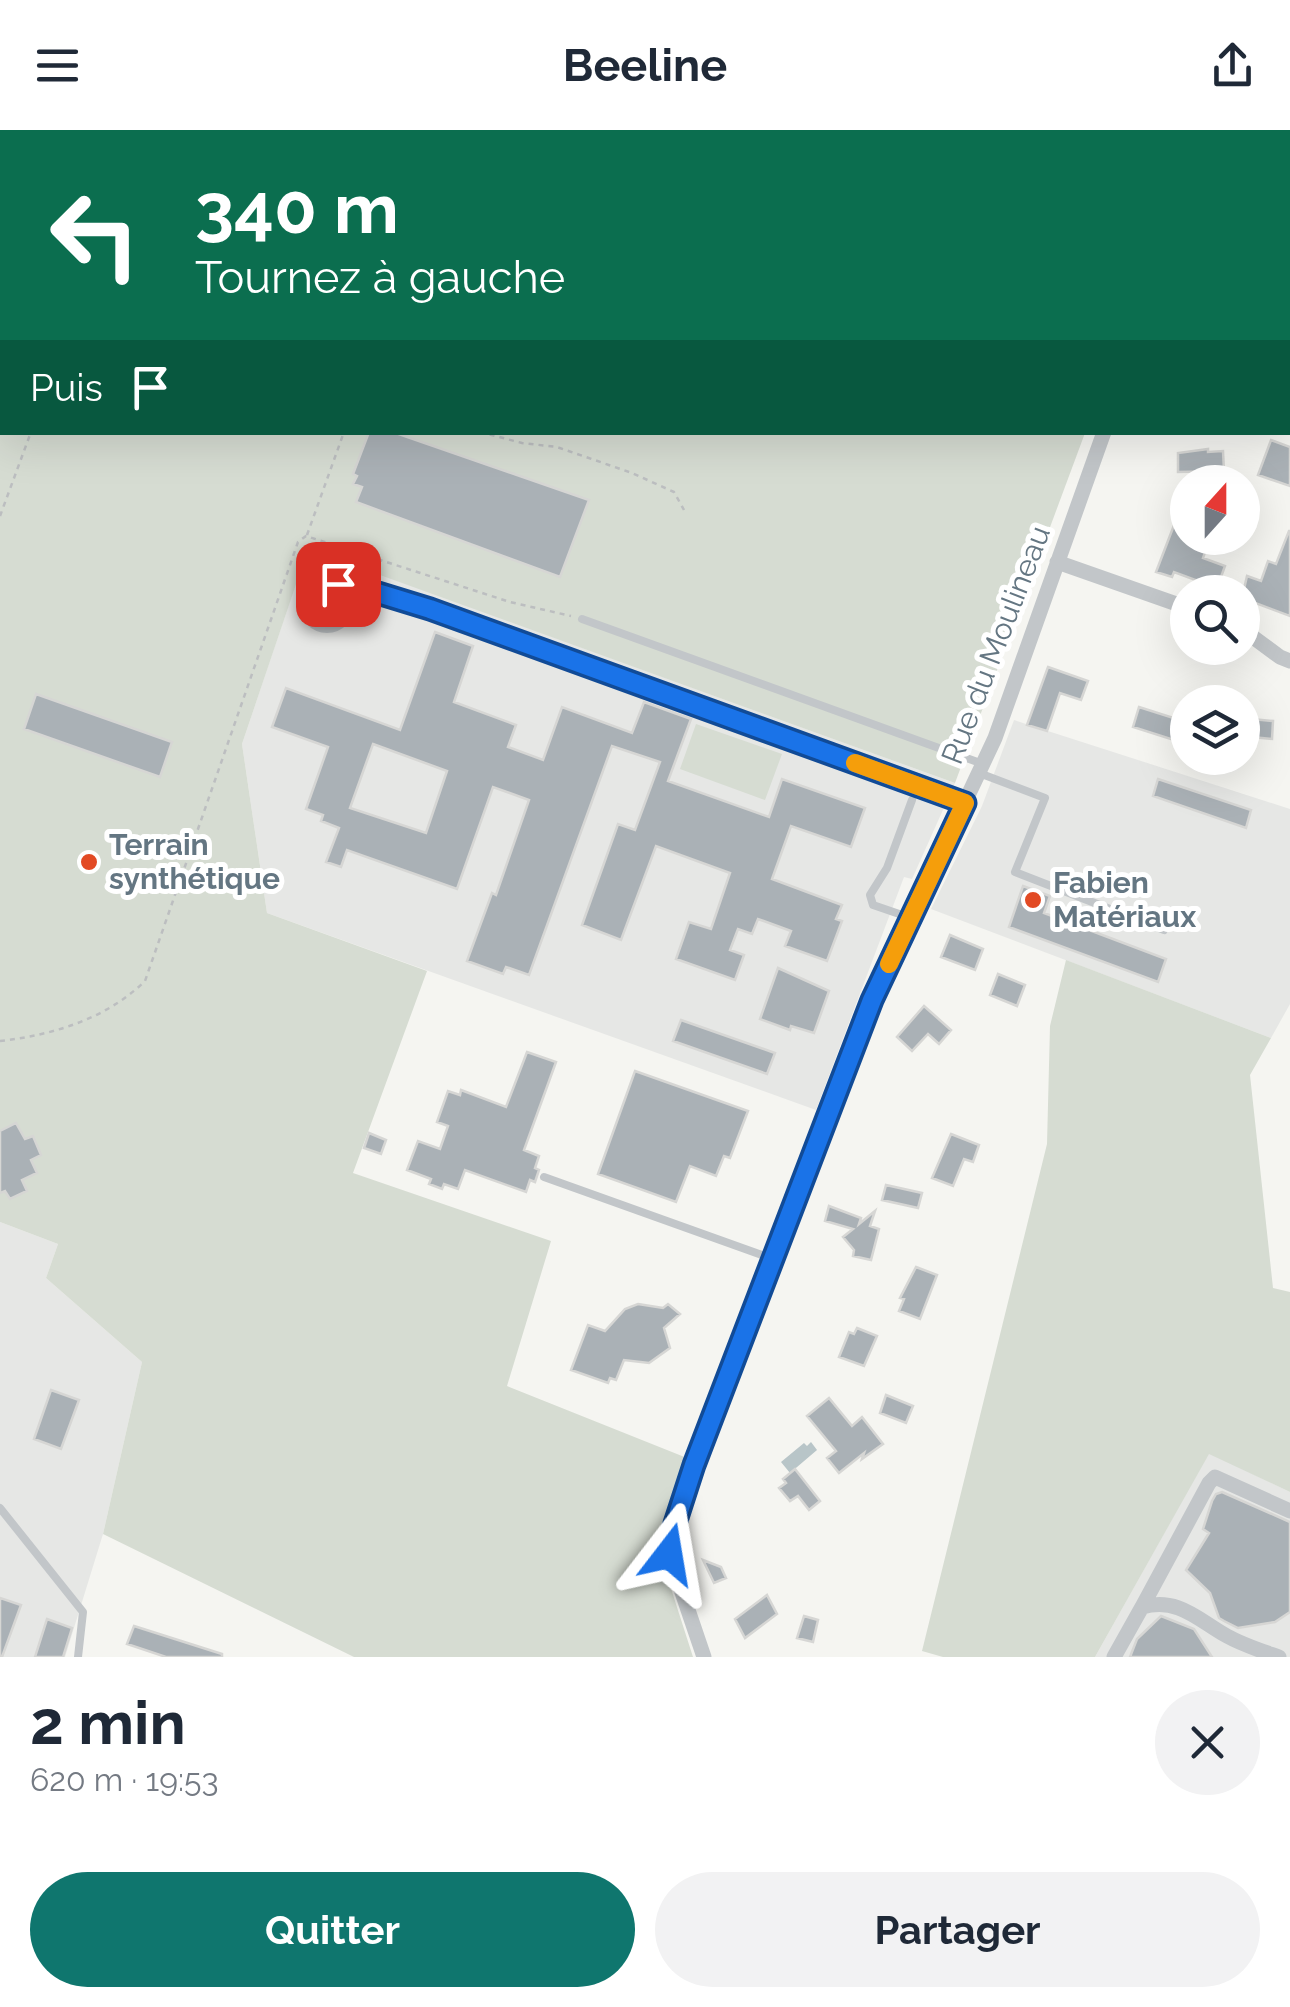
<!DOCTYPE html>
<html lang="fr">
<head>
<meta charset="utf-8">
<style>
	body { margin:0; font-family:Raleway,sans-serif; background:#f2f2f3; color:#1f2937; height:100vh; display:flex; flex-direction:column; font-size:38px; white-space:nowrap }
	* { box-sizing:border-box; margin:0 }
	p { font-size:32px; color:#747a83 }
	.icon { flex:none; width:55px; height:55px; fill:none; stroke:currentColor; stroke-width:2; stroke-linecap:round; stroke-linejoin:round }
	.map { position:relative; height:1527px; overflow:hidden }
	.sheet { display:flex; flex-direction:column; background:#fff; flex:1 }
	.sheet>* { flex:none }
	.banner { position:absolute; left:0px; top:0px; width:1290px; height:305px; box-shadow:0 10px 40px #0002; background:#0b6e4f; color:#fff; overflow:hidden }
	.needle { width:65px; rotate:21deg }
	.controls { position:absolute; left:1170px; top:335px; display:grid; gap:20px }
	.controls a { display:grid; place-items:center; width:90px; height:90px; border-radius:50%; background:#fff; box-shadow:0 10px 40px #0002; font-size:50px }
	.pin { position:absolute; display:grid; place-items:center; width:85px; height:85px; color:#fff; margin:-42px; border-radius:20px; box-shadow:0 5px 15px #0006 }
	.me { position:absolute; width:110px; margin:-55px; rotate:14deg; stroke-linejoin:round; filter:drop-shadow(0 0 8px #0008) }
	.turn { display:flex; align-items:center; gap:35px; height:210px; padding:0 30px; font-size:45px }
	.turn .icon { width:130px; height:130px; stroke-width:2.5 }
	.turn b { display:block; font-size:70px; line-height:85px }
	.then { display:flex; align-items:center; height:95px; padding:0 30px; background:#0003; gap:20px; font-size:38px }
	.round { display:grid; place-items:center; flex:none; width:105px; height:105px; border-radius:52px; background:#f2f2f3 }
	.overview { display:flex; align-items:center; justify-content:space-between; height:170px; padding:0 30px }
	h1 { font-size:60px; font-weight:700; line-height:75px }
	.action { display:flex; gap:20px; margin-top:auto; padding:20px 30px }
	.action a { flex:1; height:115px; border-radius:60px; background:#0f766e; color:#fff; font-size:40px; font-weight:700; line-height:115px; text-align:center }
	.action a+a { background:#f2f2f3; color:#1f2937 }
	header { display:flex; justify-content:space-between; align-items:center; height:130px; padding:0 30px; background:#fff; font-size:45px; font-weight:700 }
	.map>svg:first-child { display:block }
	.built { fill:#e6e7e5 }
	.green { fill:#d6dcd2 }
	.water { fill:#b8c5c8 }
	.building { fill:#aab1b6; stroke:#d6d6d4; stroke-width:2.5; fill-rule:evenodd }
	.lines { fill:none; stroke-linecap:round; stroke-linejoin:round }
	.path { stroke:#bcbec0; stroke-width:2.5; stroke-dasharray:5 5; stroke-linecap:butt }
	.service { stroke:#c2c6c9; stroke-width:8 }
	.minor { stroke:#c2c6c9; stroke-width:15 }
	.tertiary { stroke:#c2c6c9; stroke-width:20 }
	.route-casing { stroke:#114b97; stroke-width:25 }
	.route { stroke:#1a73e8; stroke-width:18 }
	.slow { stroke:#f59e0b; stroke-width:18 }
	.poi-dot { fill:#e24a24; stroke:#fff; stroke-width:4 }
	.labels { text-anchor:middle; stroke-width:10; stroke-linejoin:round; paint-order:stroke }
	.street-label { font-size:30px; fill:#647682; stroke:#fff }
	.poi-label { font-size:30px; font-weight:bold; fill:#647682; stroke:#fff; text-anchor:start }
</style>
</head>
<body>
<header><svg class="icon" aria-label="menu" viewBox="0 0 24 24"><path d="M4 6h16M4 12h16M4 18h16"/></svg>Beeline<svg class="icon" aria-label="share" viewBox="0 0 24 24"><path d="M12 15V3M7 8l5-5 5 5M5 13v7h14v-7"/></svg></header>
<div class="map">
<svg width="1290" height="1527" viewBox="0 0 1290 1527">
	<rect width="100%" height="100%" fill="#f5f5f1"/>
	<!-- built -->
	<path class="built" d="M308,418L955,653L912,749L904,747L816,980L267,783L242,614Z
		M1014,590L1290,679V874L1271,908L931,779L982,676Z
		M0,1092L58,1114L46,1148L142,1232L103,1404L65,1527H0Z
		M1209,1323L1290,1362V1527H1095Z"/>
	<!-- green -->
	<path class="green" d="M0,0L641,2H2V302L1085,303L955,653L308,419L242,614L267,783L427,841L353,1043L551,1111L507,1256L687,1328L658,1418L693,1527H354L103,1404L142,1232L46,1148L58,1114L0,1092Z
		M696,594L782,624L765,670L680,639Z
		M1066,830L1271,908L1250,945L1273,1158L1290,1162V1362L1209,1324L1095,1527H943L922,1521L1047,1014L1050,896Z"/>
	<!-- water -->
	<path class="water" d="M811,1312L817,1320L790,1343L781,1332L804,1313L807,1316Z"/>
	<!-- building -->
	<path class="building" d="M369,302H393L589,370L560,447L356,372L362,357L353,354L357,346L353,344Z
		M1271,310L1290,317V356L1258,345Z
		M1208,319V322L1223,321L1224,341L1178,342V323Z
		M1186,364L1188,408H1210L1203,428L1225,436L1217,458L1174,442L1172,447L1156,442Z
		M1289,401H1290V486L1242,468L1247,446L1261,451L1268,431L1276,434Z
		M435,502L473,516L454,572L516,595L508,617L543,630L562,577L632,603L644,572L691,589L668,651L769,687L782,649L865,678L851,717L791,696L772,749L842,775L836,789L842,791L827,831L785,816L791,801L758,789L752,804L738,799L730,820L744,825L735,850L676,829L689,792L711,799L730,743L656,716L621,810L582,795L618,694L635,700L660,632L612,616L529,845L506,837L503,844L467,831L492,763L496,765L529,670L493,657L457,759L347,720L341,737L326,732L339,698L321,691L323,685L306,679L328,617L272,597L286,558L400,600ZM373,614L447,641L426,703L350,678Z
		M1048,537L1088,551L1081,570L1060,563L1047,601L1027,595Z
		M36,564L172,612L160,647L24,599Z
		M1139,577L1183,591L1177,611L1133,597Z
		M1242,588L1273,591L1272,609L1242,606Z
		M1158,649L1251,680L1246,698L1153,666Z
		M1023,756L1050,766L1044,783L1166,829L1158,852L1009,797Z
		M950,805L983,819L975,840L941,827Z
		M778,838L829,861L814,903L791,896L790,900L760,889Z
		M998,844L1025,855L1017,876L990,865Z
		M924,876L951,900L939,914L928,904L912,921L897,907Z
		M681,890L775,923L767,944L673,911Z
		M527,922L556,932L524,1020L539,1026L535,1038L539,1040L535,1052L530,1050L526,1062L465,1040L458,1059L444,1054L442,1059L429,1054L431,1049L407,1040L418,1011L440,1019L448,996L437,992L448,961L460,965L461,960L506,977Z
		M635,941L748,981L730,1028L724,1026L716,1046L690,1036L676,1072L598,1044Z
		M16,993L25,1009L33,1006L41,1025L31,1030L37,1043L22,1050L27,1061L10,1069L5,1061L0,1063V1001Z
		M369,1003L386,1010L381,1024L364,1018Z
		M951,1004L979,1015L973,1032L964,1029L953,1056L932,1048Z
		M886,1055L922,1063L918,1078L882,1070Z
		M829,1076L861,1088L859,1094L875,1081L870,1096L879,1099L871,1130L853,1126L854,1120L843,1107L853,1099L825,1091Z
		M916,1137L937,1145L920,1189L899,1181L904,1169L900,1168Z
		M638,1174L663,1178L668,1174L680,1184L664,1198L670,1218L649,1233L624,1230L616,1250L610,1248L608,1253L571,1240L588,1195L605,1201L625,1179Z
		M857,1198L877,1206L864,1236L839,1227L849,1202L854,1204Z
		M51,1260L79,1270L61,1319L34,1309Z
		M886,1265L913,1276L906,1293L880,1283Z
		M829,1268L852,1296L862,1287L883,1314L862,1329L864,1323L839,1343L827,1328L836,1321L807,1286Z
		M795,1339L820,1371L809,1380L798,1366L790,1371L779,1358L786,1353L783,1349Z
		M1222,1362L1290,1392V1482L1275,1492L1238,1498L1224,1491L1219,1488L1210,1463L1186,1440L1209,1403L1203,1399L1212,1371L1216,1364Z
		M703,1430L721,1437L726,1448L714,1453Z
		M767,1465L777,1484L745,1508L735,1489Z
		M0,1468L21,1475L2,1527L0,1526Z
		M804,1486L818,1490L813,1512L797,1508Z
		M1161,1486L1194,1499L1212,1527H1130L1137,1509Z
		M47,1489L72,1498L63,1527H35Z
		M134,1496L222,1524V1527H166L127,1514Z"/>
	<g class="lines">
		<!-- path -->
		<path class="path" d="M182,0L190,2
			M644,0L649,2
			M142,2L143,0
			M1219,2L1220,0
			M480,302L522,313L557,317L632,343L674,362L684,380
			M0,386L31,302
			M307,405L344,302
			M0,911C53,905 106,889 145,851L298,412L306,406L510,472L571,486"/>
		<!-- service -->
		<path class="service" d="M303 475a24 24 0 1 1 48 0a24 24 0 1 1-48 0Z
			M349,464L368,460L430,479L965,673
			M582,489L983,634
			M979,643L1045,668L1015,742L1164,800
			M911,788L873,775L870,765L887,738L912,670
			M544,1047L773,1129
			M0,1378L83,1482L78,1527"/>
		<!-- minor -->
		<path class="minor" d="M1057,432L1188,478
			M1242,499L1280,527L1290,531
			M1142,1477L1209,1353L1215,1347L1290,1381
			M704,1527L669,1424L682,1370L872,870L995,608L1104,302
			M1114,1527L1142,1477C1179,1467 1198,1490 1227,1506C1243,1515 1262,1521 1279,1527"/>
		<!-- tertiary -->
		<path class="tertiary" d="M675,0L680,2
			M1288,190L1290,191"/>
	</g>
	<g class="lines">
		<defs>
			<path id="route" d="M338,454L349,464L368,460L430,479L965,673L872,870L694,1335L669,1412V1424"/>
		</defs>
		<!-- route casing -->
		<use href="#route" class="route-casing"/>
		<!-- route -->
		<use href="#route" class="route"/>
		<!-- slow -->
		<path class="slow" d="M855,633L965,673L889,834"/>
	</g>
	<!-- markers -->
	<g class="poi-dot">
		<circle cx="89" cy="732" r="10"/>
		<circle cx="1033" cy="770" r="10"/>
	</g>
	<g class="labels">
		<!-- street labels -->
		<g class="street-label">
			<text transform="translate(996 515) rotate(-69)" y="10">Rue du Moulineau</text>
		</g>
		<!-- poi labels -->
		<g class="poi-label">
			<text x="109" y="725">Terrain<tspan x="109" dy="34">synthétique</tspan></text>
			<text x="1053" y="763">Fabien<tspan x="1053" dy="34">Matériaux</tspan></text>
		</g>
	</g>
</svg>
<div class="controls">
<a><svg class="needle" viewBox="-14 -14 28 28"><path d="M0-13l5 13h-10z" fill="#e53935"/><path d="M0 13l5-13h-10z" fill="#747a83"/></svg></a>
<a><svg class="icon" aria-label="search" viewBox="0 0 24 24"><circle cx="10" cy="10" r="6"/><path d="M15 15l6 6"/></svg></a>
<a><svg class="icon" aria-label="layers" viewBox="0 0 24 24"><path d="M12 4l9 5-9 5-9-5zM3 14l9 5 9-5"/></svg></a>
</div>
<div class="pin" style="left:338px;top:454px;background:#d93025"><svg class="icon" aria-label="arrive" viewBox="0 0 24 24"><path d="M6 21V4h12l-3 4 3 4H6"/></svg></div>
<svg class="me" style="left:669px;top:1424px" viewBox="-20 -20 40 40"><path d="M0-17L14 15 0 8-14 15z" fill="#1a73e8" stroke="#fff" stroke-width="4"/></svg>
<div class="banner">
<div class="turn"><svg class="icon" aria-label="left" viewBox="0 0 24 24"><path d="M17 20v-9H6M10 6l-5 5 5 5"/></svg><div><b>340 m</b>Tournez à gauche</div></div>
<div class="then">Puis<svg class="icon" aria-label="arrive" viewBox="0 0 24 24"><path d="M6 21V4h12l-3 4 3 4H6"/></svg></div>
</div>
</div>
<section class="sheet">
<div class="overview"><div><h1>2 min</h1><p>620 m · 19:53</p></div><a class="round"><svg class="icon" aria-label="close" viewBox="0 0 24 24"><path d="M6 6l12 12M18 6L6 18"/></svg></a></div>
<div class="action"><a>Quitter</a><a>Partager</a></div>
</section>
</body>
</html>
